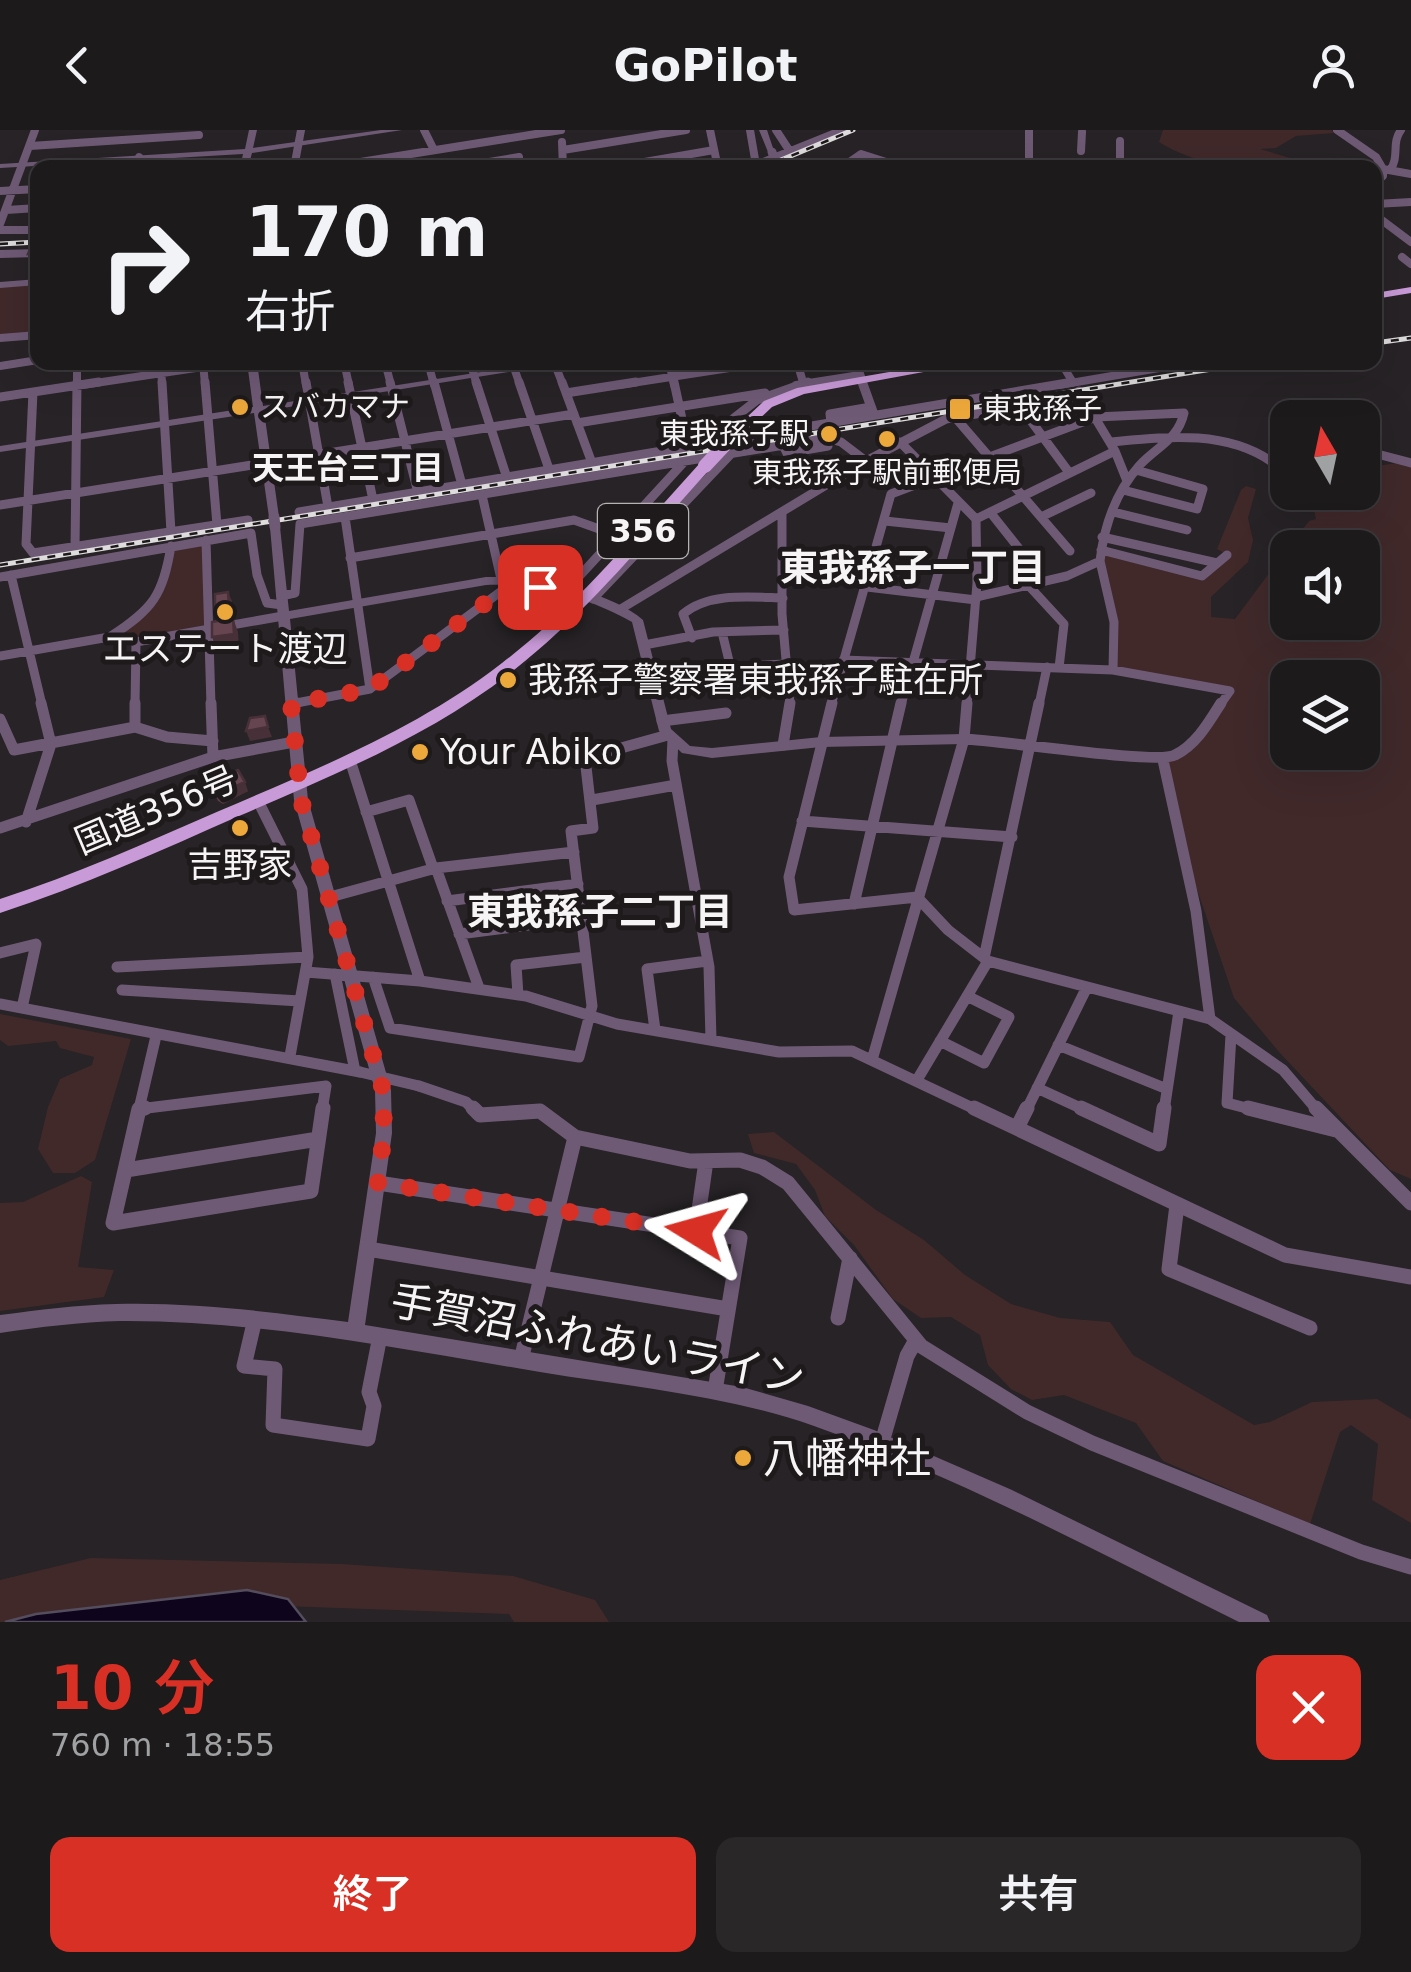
<!DOCTYPE html>
<html lang="ja">
<head>
<meta charset="utf-8">
<style>
	body { margin:0; font-family:"DejaVu Sans","Noto Sans JP",sans-serif; background:#2a2729; color:#f1f3f6; height:100vh; display:flex; flex-direction:column; font-size:38px; white-space:nowrap }
	* { box-sizing:border-box; margin:0 }
	p { font-size:32px; color:#a0a1a3 }
	.icon { flex:none; width:55px; height:55px; fill:none; stroke:currentColor; stroke-width:2; stroke-linecap:round; stroke-linejoin:round }
	.map { position:relative; height:1492px; overflow:hidden }
	.details { display:flex; flex-direction:column; background:#1d1a1c; flex:1 }
	.details>* { flex:none }
	.top-card { position:absolute; left:30px; top:30px; width:1352px; height:210px; border-radius:20px; box-shadow:0 10px 40px #0002,0 0 0 2px #3b383b; background:#1d1a1c; color:#f1f3f6; overflow:hidden }
	.needle { width:65px; rotate:351deg }
	.fabs { position:absolute; left:1270px; top:270px; display:grid; gap:20px }
	.fabs a { display:grid; place-items:center; width:110px; height:110px; border-radius:20px; background:#1d1a1c; box-shadow:0 10px 40px #0002,0 0 0 2px #3b383b; font-size:50px }
	.pin { position:absolute; display:grid; place-items:center; width:85px; height:85px; color:#fff; margin:-42px; border-radius:20px; box-shadow:0 5px 15px #0006 }
	.me { position:absolute; width:110px; margin:-55px; rotate:278deg; stroke-linejoin:round; filter:drop-shadow(0 0 8px #0008) }
	.turn { display:flex; align-items:center; gap:35px; height:210px; padding:0 50px; font-size:45px }
	.turn .icon { width:130px; height:130px; stroke-width:2.5 }
	.turn b { display:block; font-size:70px; line-height:85px }
	.round { display:grid; place-items:center; flex:none; width:105px; height:105px; border-radius:20px; background:#2a2729 }
	.overview { display:flex; align-items:center; justify-content:space-between; height:170px; padding:0 50px }
	h1 { font-size:60px; font-weight:600; line-height:75px; color:#d93025 }
	.action { display:flex; gap:20px; margin-top:auto; padding:20px 50px }
	.action a { flex:1; height:115px; border-radius:20px; background:#d93025; color:#fff; font-size:40px; font-weight:600; line-height:115px; text-align:center }
	.action a+a { background:#2a2729; color:#f1f3f6 }
	header { display:flex; justify-content:space-between; align-items:center; height:130px; padding:0 50px; background:#1d1a1c; font-size:45px; font-weight:600 }
	.map>svg:first-child { display:block }
	.green { fill:#41292a; fill-rule:evenodd }
	.water { fill:#0e051c; stroke:#544d5d; stroke-width:2.5 }
	.lines { fill:none; stroke-linecap:round; stroke-linejoin:round }
	.minor-far3 { stroke:#6f5a76; stroke-width:8 }
	.minor-far2 { stroke:#6f5a76; stroke-width:9 }
	.minor-far1 { stroke:#6f5a76; stroke-width:11 }
	.minor { stroke:#6f5a76; stroke-width:15 }
	.tertiary { fill:#6f5a76; fill-rule:evenodd }
	.trunk { fill:#c99ad8; fill-rule:evenodd }
	.rail-casing { stroke:#dfdcde; stroke-width:5 }
	.rail { stroke:#1e1a1c; stroke-width:2.5; stroke-dasharray:8; stroke-linecap:butt }
	.minor-bridge { stroke:#6f5a76; stroke-width:11 }
	.tertiary-bridge-far1 { stroke:#6f5a76; stroke-width:9 }
	.tertiary-bridge { stroke:#6f5a76; stroke-width:11 }
	.trunk-bridge { stroke:#c99ad8; stroke-width:14 }
	.wall { fill:#583a45 }
	.shaded-wall { fill:#473038 }
	.building { fill:#664450; stroke:#473038; stroke-width:2.5 }
	.route { stroke:#d93025; stroke-width:18; stroke-dasharray:0 32.4 }
	.poi-dot { fill:#eda83b; stroke:#1e1a1c; stroke-width:4 }
	.labels { text-anchor:middle; stroke-width:10; stroke-linejoin:round; paint-order:stroke }
	.far-poi-label { font-size:30px; fill:#f7f4f6; stroke:#1e1a1c; text-anchor:start }
	.far-neighbourhood-label { font-size:32px; font-weight:bold; fill:#f7f4f6; stroke:#1e1a1c }
	.shield { fill:#1e1a1c; stroke:#b6b3b5; stroke-width:2.5 }
	.shield-label { font-size:32px; font-weight:bold; fill:#f7f4f6 }
	.poi-label { font-size:35px; fill:#f7f4f6; stroke:#1e1a1c }
	.street-label { font-size:35px; fill:#f7f4f6; stroke:#1e1a1c }
	.neighbourhood-label { font-size:38px; font-weight:bold; fill:#f7f4f6; stroke:#1e1a1c }
	.near-street-label { font-size:42px; fill:#f7f4f6; stroke:#1e1a1c }
	.near-poi-label { font-size:42px; fill:#f7f4f6; stroke:#1e1a1c; text-anchor:start }
</style>
</head>
<body>
<header><svg class="icon" aria-label="back" viewBox="0 0 24 24"><path d="M15 5l-7 7 7 7"/></svg>GoPilot<svg class="icon" aria-label="person" viewBox="0 0 24 24"><circle cx="12" cy="8" r="4"/><path d="M4 21q1-7 8-7t8 7"/></svg></header>
<div class="map">
<svg width="1411" height="1492" viewBox="0 0 1411 1492">
	<rect width="100%" height="100%" fill="#272326"/>
	<!-- green -->
	<path class="green" d="M1163,0H1331L1334,3L1296,6L1276,18L1260,19L1300,31L1303,37C1252,38 1204,40 1159,12Z
		M37,155V204L0,206V157Z
		M1411,331V1049L1390,1040L1279,922L1234,868L1185,724L1163,630L1188,618L1230,561L1113,540L1114,492L1101,420L1202,446L1226,424L1217,419L1241,360L1246,356L1256,359L1248,388L1253,410L1248,432L1211,467V487L1235,489L1287,419L1288,492H1362V418L1289,417L1309,391L1316,389L1312,371L1321,363L1362,362L1363,338ZM1288,548H1362V622H1288Z
		M204,412L206,498L138,510L117,504C159,477 167,466 173,417Z
		M0,884L131,909L95,1030L75,1043H53L38,1019L48,977L60,949L92,935L94,927L60,918L56,911L8,916L0,910Z
		M774,1002L876,1080L924,1110L965,1145L1011,1174L1060,1188L1110,1192L1133,1225L1254,1295L1270,1292L1312,1272L1377,1269L1411,1289V1393L1372,1370L1378,1314L1351,1295L1340,1302L1310,1394L1163,1331L1136,1293L1064,1265L1032,1270L1011,1259L988,1235L980,1205L951,1187L921,1188L893,1169L854,1115L825,1086L815,1060L796,1034L754,1023L748,1004Z
		M81,1046L92,1052L78,1137L114,1140L104,1167L0,1181V1073L23,1072Z
		M91,1428L342,1434L513,1446L595,1470L609,1492H514L509,1484L222,1474L109,1492H0V1450Z"/>
	<!-- water -->
	<path class="water" d="M247,1460L288,1469L306,1492H5L36,1484Z"/>
	<g class="lines">
		<!-- minor-far3 -->
		<path class="minor-far3" d="M424,0L434,20
			M710,0L718,38
			M776,0L791,23
			M1029,0V38
			M1337,0L1376,27L1383,39L1411,44
			M1120,11V38
			M562,12L563,38
			M30,16L199,5
			M563,20L686,0
			M1081,21L1082,2
			M756,35L843,0
			M135,38L139,27
			M294,38L301,0
			M323,38L561,0
			M453,38L519,27
			M610,38L714,20
			M747,38L756,35L750,0
			M841,38L861,24L905,38
			M1390,40C1400,27 1391,13 1401,0
			M1375,52L1383,46V39
			M0,61L38,59
			M1375,74L1411,72
			M6,80L38,78
			M1375,85L1411,112
			M0,94L35,0
			M0,100H38
			M0,124L38,123
			M1402,127L1411,134
			M0,208L38,205
			M161,232L162,255
			M203,232L205,255
			M302,232L306,255
			M344,232L349,255
			M385,232L391,255
			M428,232L434,255
			M470,232L477,255
			M512,232L520,255
			M554,232L563,255
			M669,232L674,255
			M797,232L803,252
			M0,236L38,230
			M77,255V232
			M82,255L236,232
			M619,255L768,232
			M796,255L860,245
			M1059,255L1165,237L1162,232"/>
		<!-- minor-far2 -->
		<path class="minor-far2" d="M162,252L171,402
			M205,252L217,395
			M306,252L328,377
			M348,252L373,370
			M390,252L418,363
			M434,252L462,355
			M476,252L507,348
			M519,252L550,342
			M562,252L592,333
			M674,252L688,317
			M1079,261L1115,321L1127,351
			M33,262L26,414L33,423L248,390
			M566,263L636,252
			M0,267L99,252
			M1020,276L1068,341
			M954,286L1070,421
			M577,293L765,263
			M831,293L830,284L871,277
			M900,312L976,389L977,453L967,575
			M1110,312C1164,307 1225,299 1272,332
			M702,313L757,270L808,252
			M783,315L797,344L820,358
			M1362,320L1411,333
			M787,323L828,316
			M1271,330L1288,328
			M1123,360L1197,379L1203,359L1136,340
			M482,365L501,449
			M0,375L574,284
			M299,382L1073,252
			M782,382V484L790,575
			M990,382L1036,440L1017,445
			M1113,382L1187,400
			M345,387L370,559
			M1041,387L1091,363
			M976,389L1115,321
			M885,391L951,398
			M1102,407L1217,433
			M206,410L211,575
			M75,418L77,252
			M1101,420L1202,446L1227,425
			M350,428L574,390L616,405
			M1100,431L1114,492L1113,540
			M11,445L42,575
			M0,447L251,403L257,445L267,473L282,475
			M1029,456L1064,494L1059,538
			M867,457L976,470
			M564,463L685,331
			M281,466L295,463L300,394L827,308L841,312L866,331
			M593,469L732,323
			M619,480L866,331L946,289L1083,266
			M722,502L730,535
			M111,506C153,479 163,465 171,416
			M692,508L683,484C709,462 751,467 783,468
			M644,515L713,502L784,500
			M0,526L115,506L136,512L283,486
			M843,530L1113,540L1230,561L1220,575
			M652,547C698,543 740,535 786,534
			M291,574L370,559L515,451
			M135,575L136,512
			M831,575L891,364L1096,287L1184,283C1178,310 1156,317 1139,336C1116,362 1104,397 1100,431L1067,446L976,467
			M901,575L958,373
			M1039,575L1047,537"/>
		<!-- minor-far1 -->
		<path class="minor-far1" d="M135,573V597L167,607L213,611
			M211,573L213,627
			M832,573L789,747L794,780L917,767L948,800L988,831L1210,889L1283,940L1318,981
			M291,574L297,573
			M0,589L14,620L135,597
			M662,591L726,583
			M673,609L672,631L709,837L711,909
			M964,609C1000,610 1157,635 1175,625C1196,615 1209,592 1221,573
			M783,615L790,573
			M350,630L420,851
			M1163,630L1196,781L1210,889
			M592,670L676,655
			M258,671L302,759L308,827L300,871
			M366,682L409,670L433,738
			M802,691L1012,707
			M26,692L51,614L41,573
			M0,698L213,627L294,612
			M436,738L479,858
			M330,767L436,738L574,722
			M447,771L578,754
			M854,774L901,573
			M459,804L582,788
			M0,823L36,814L22,878
			M984,828L1039,573
			M117,837L308,827
			M306,842L420,851L526,866L617,894L779,922L852,921L979,981
			M335,844L355,941
			M373,847L390,898L579,927L592,876L571,701L593,698L585,628L668,605
			M122,860L300,871L290,926
			M518,865L516,835L586,827
			M0,874L360,942
			M655,900L647,839L707,831
			M1231,905L1227,973L1258,981
			M940,911L984,933L1009,887L967,866
			M1058,915L1167,959
			M872,930L964,609L967,573
			M917,950L988,831
			M419,956L466,972L475,981
			M1037,958L1087,981
			M139,979L156,906
			M139,979L326,956L322,981
			M1026,981L1087,857
			M1164,981L1179,881"/>
		<!-- minor -->
		<path class="minor" d="M473,978L480,985L540,981L575,1007L690,1031L740,1030L762,1037L788,1053L921,1216L1027,1282L1092,1313L1361,1422L1411,1437
			M974,978L1285,1125L1411,1147
			M1081,978L1159,1014L1164,978
			M1248,978L1336,1000
			M1316,978L1411,1073
			M139,979L113,1093L311,1061L323,978
			M139,979L145,978
			M1017,998L1027,978
			M126,1040L318,1009
			M378,1053L740,1108L715,1261
			M1177,1075L1169,1139L1310,1198
			M696,1101L706,1031
			M368,1119L728,1179
			M838,1188L850,1128
			M255,1189L244,1236L275,1239L273,1295L368,1309L374,1276L369,1262L380,1206
			M521,1230L575,1007
			M882,1312L907,1226L916,1210"/>
		<!-- tertiary -->
		<path class="tertiary" d="M249,0H257L253,18L381,0H402L252,23L248,38H240L243,24L0,38V34L245,19Z
			M759,0H767L775,24L768,22Z
			M38,149V155L0,158V152Z
			M247,232H257L263,276L545,232H571L264,281L279,387L274,390L269,387L254,283L0,322V316L253,277Z
			M850,232H860L879,285L878,287L869,285Z
			M1056,232H1065L1078,253L1076,255H1070Z
			M275,394L280,397L289,481L486,447C530,446 609,460 643,490L671,599L690,616L712,618L821,607L964,604L970,609L964,614L821,617L712,628L682,623L659,601L632,492C587,467 537,453 486,455L290,489L308,670L391,960L392,1003L365,1195L742,1257L808,1276L874,1300L1012,1360L1267,1485L1270,1492H1239C1099,1423 961,1348 814,1296C726,1265 631,1257 540,1242C401,1219 262,1190 120,1191C80,1192 40,1197 0,1203V1185C39,1180 77,1175 116,1174C193,1172 271,1182 348,1192L376,1003L375,960L294,670L270,397Z"/>
		<!-- trunk -->
		<path class="trunk" d="M1411,157V163L1375,169V163Z
			M947,232H978L804,264L772,277L740,307H730L729,304L764,271L797,258Z
			M705,332L710,333V339C647,408 588,482 514,540C432,605 334,645 239,686C160,721 82,756 0,783V769C75,745 147,712 219,681C317,639 417,599 502,533C577,476 637,402 700,333Z"/>
		<defs>
			<path id="rail" d="M762,38L853,0
				M0,114L38,112
				M1375,213L1411,208
				M0,435L1255,232"/>
		</defs>
		<!-- rail casing -->
		<use href="#rail" class="rail-casing"/>
		<!-- rail -->
		<use href="#rail" class="rail"/>
		<!-- minor-bridge -->
		<path class="minor-bridge" d="M360,942L419,956"/>
		<!-- tertiary-bridge-far1 -->
		<path class="tertiary-bridge-far1" d="M772,22L778,38"/>
		<!-- tertiary-bridge -->
		<path class="tertiary-bridge" d="M274,387L275,397"/>
		<!-- trunk-bridge -->
		<path class="trunk-bridge" d="M705,336L735,304"/>
	</g>
	<!-- wall -->
	<path class="wall" d="M38,113V138H34L28,124Z
		M208,651L248,661L223,674L218,671Z"/>
	<!-- shaded-wall -->
	<path class="shaded-wall" d="M228,462L232,471V487L219,489L215,480Z
		M233,488L238,502L239,518L218,522L212,507Z
		M268,597L272,607L250,611L246,601Z
		M245,652L248,661L223,674L219,664Z"/>
	<!-- building -->
	<path class="building" d="M38,113V123L28,124L31,117Z
		M228,462L229,477L215,480V464Z
		M233,488L234,504L212,507V492Z
		M265,586L268,597L246,601L250,588Z
		M238,640L245,652L219,664L214,662L208,651Z"/>
	<g class="lines">
		<!-- route -->
		<path class="route" d="M540,457L515,451L370,559L291,574L301,670L383,960L384,1002L378,1053L696,1101"/>
	</g>
	<!-- markers -->
	<g class="poi-dot">
		<circle cx="240" cy="277" r="10"/>
		<rect x="948" y="267" width="24" height="24" rx="5"/>
		<circle cx="829" cy="304" r="10"/>
		<circle cx="887" cy="309" r="10"/>
		<circle cx="225" cy="482" r="10"/>
		<circle cx="508" cy="550" r="10"/>
		<circle cx="420" cy="622" r="10"/>
		<circle cx="240" cy="698" r="10"/>
		<circle cx="743" cy="1328" r="10"/>
	</g>
	<g class="labels">
		<!-- far-poi labels -->
		<g class="far-poi-label">
			<text x="260" y="287">スバカマナ</text>
			<text x="982" y="289">東我孫子</text>
			<text x="809" y="314" text-anchor="end">東我孫子駅</text>
			<text x="887" y="353" text-anchor="middle">東我孫子駅前郵便局</text>
		</g>
		<!-- far-neighbourhood labels -->
		<g class="far-neighbourhood-label">
			<text x="348" y="349">天王台三丁目</text>
		</g>
		<!-- shield labels -->
		<rect class="shield" x="598" y="374" width="90" height="54" rx="8"/>
		<g class="shield-label">
			<text x="643" y="412">356</text>
		</g>
		<!-- poi labels -->
		<g class="poi-label">
			<text x="225" y="531">エステート渡辺</text>
			<text x="528" y="562" text-anchor="start">我孫子警察署東我孫子駐在所</text>
			<text x="440" y="634" text-anchor="start">Your Abiko</text>
			<text x="240" y="747">吉野家</text>
		</g>
		<!-- street labels -->
		<g class="street-label">
			<text transform="translate(156 680) rotate(-23)" y="12">国道356号</text>
		</g>
		<!-- neighbourhood labels -->
		<g class="neighbourhood-label">
			<text x="913" y="451">東我孫子一丁目</text>
			<text x="600" y="795">東我孫子二丁目</text>
		</g>
		<!-- near-street labels -->
		<g class="near-street-label">
			<text transform="translate(598 1209) rotate(11)" y="15">手賀沼ふれあいライン</text>
		</g>
		<!-- near-poi labels -->
		<g class="near-poi-label">
			<text x="763" y="1343">八幡神社</text>
		</g>
	</g>
</svg>
<div class="fabs">
<a><svg class="needle" viewBox="-14 -14 28 28"><path d="M0-13l5 13h-10z" fill="#e53935"/><path d="M0 13l5-13h-10z" fill="#a0a1a3"/></svg></a>
<a><svg class="icon" aria-label="sound" viewBox="0 0 24 24"><path d="M4 9h4l5-4v14l-5-4H4zM17 9q2 3 0 6"/></svg></a>
<a><svg class="icon" aria-label="layers" viewBox="0 0 24 24"><path d="M12 4l9 5-9 5-9-5zM3 14l9 5 9-5"/></svg></a>
</div>
<div class="pin" style="left:540px;top:457px;background:#d93025"><svg class="icon" aria-label="arrive" viewBox="0 0 24 24"><path d="M6 21V4h12l-3 4 3 4H6"/></svg></div>
<svg class="me" style="left:696px;top:1101px" viewBox="-20 -20 40 40"><path d="M0-17L14 15 0 8-14 15z" fill="#d93025" stroke="#fff" stroke-width="4"/></svg>
<div class="top-card">
<div class="turn"><svg class="icon" aria-label="right" viewBox="0 0 24 24"><path d="M7 20v-9h11M14 6l5 5-5 5"/></svg><div><b>170 m</b>右折</div></div>
</div>
</div>
<section class="details">
<div class="overview"><div><h1>10 分</h1><p>760 m · 18:55</p></div><a class="round" style="background:#d93025;color:#fff"><svg class="icon" aria-label="close" viewBox="0 0 24 24"><path d="M6 6l12 12M18 6L6 18"/></svg></a></div>
<div class="action"><a>終了</a><a>共有</a></div>
</section>
</body>
</html>
